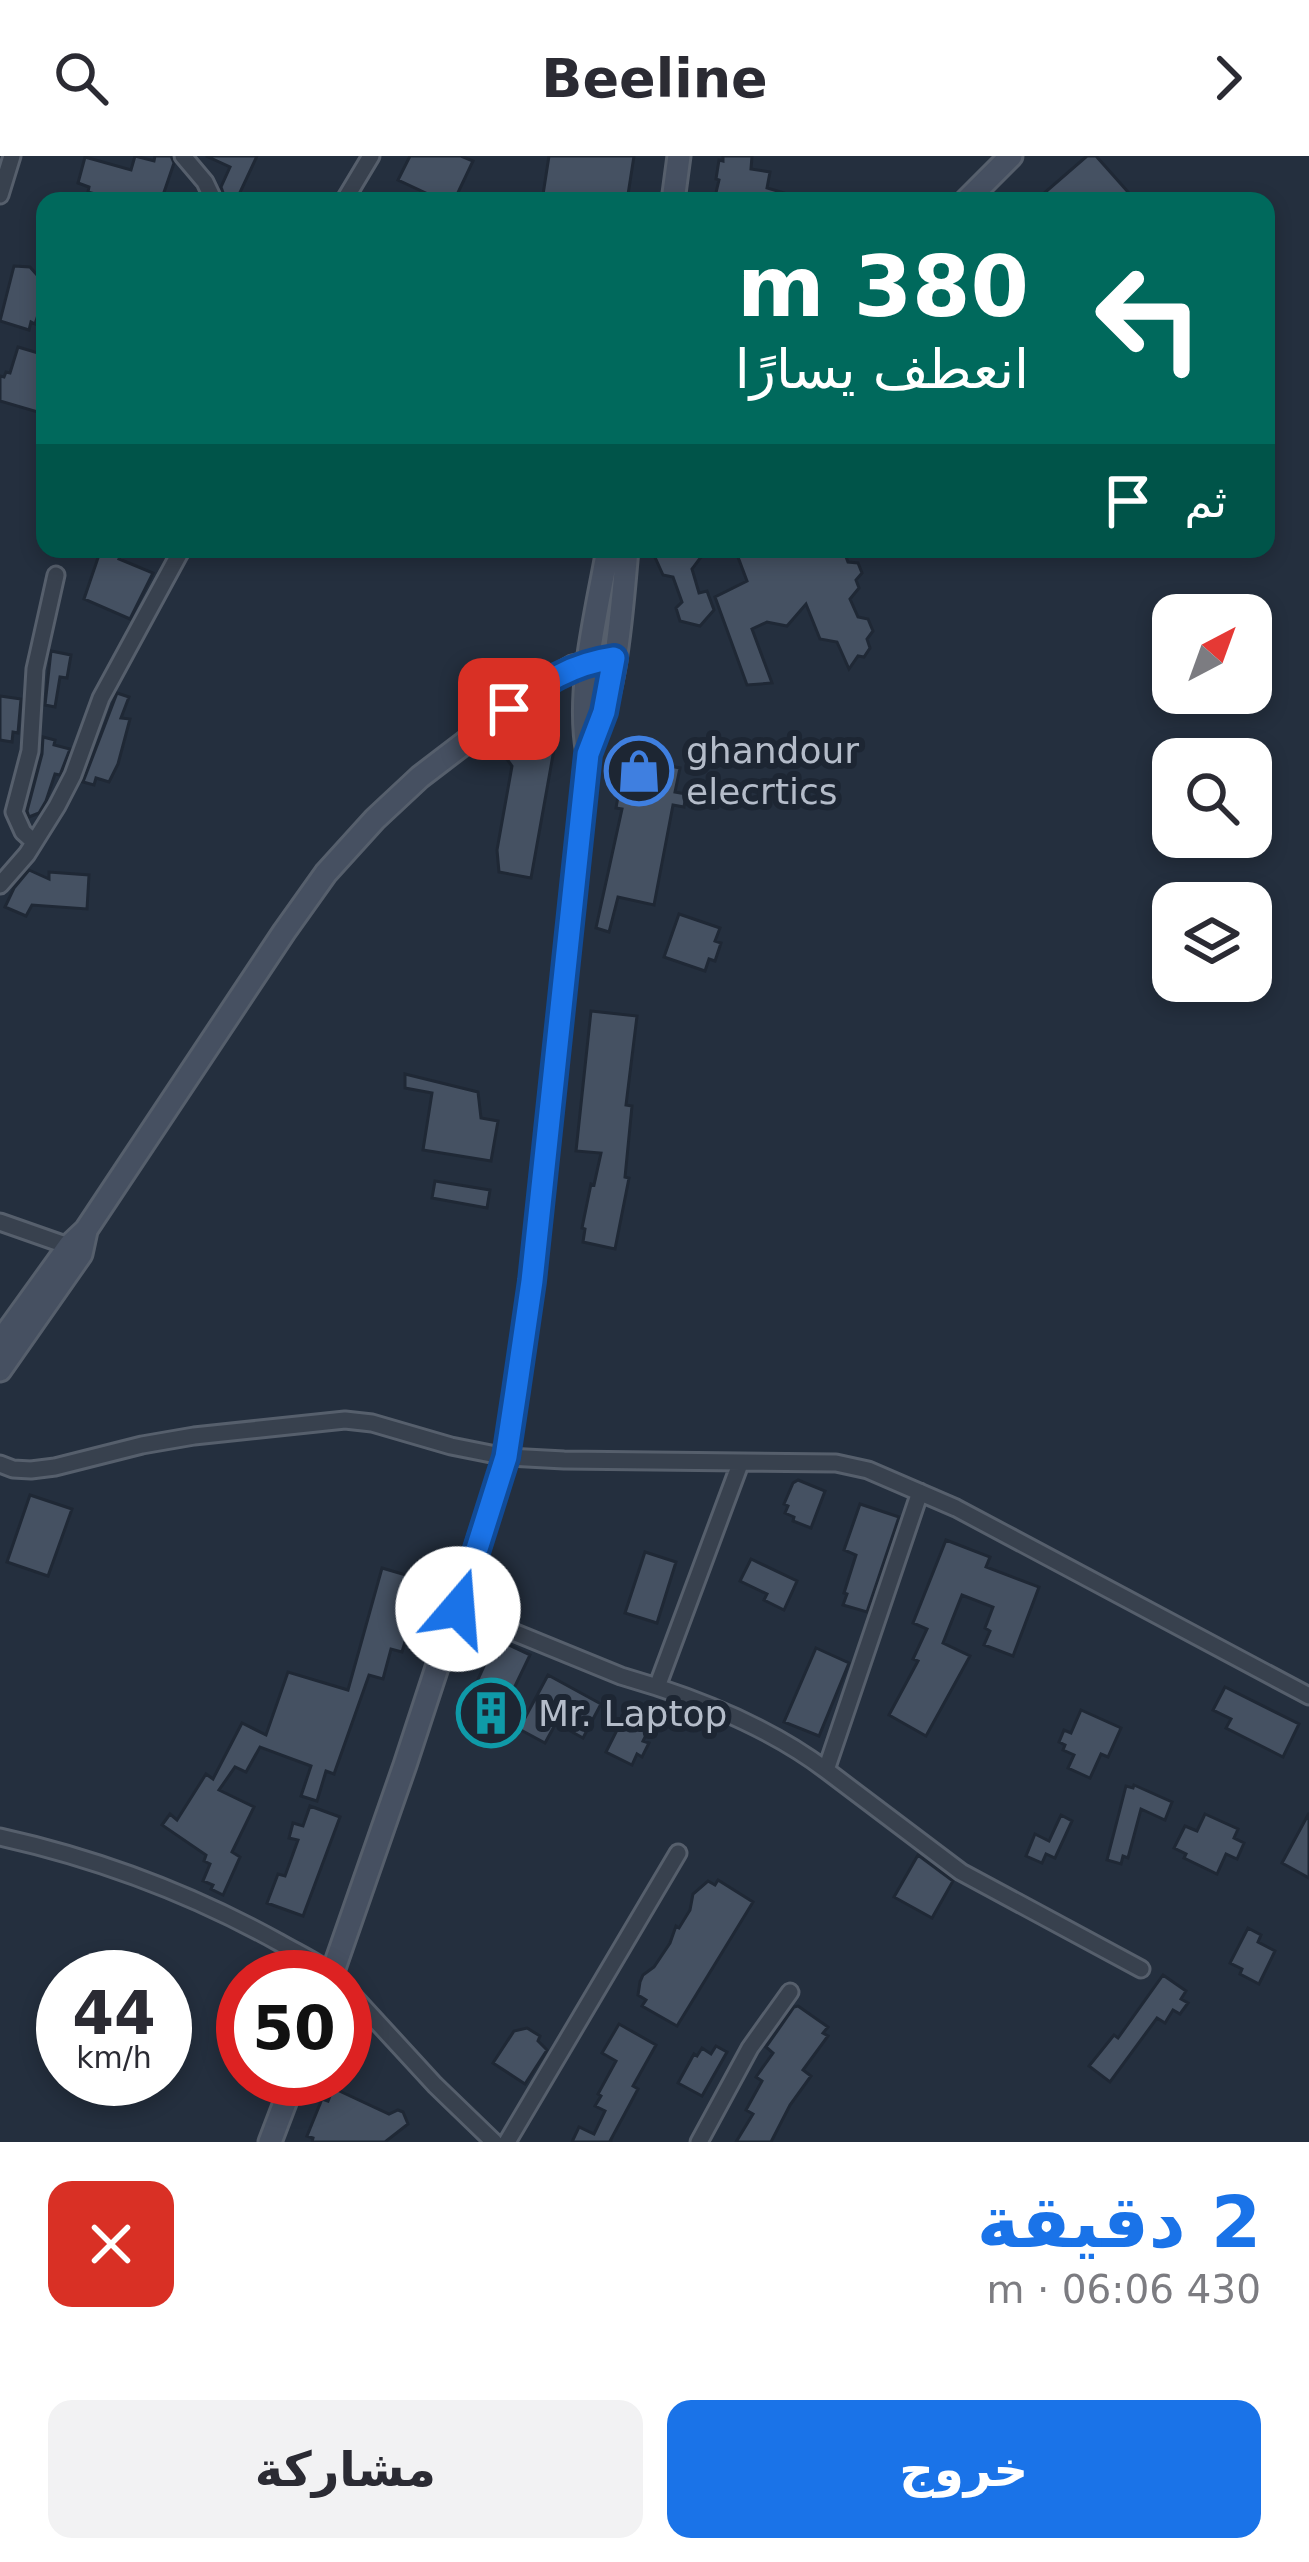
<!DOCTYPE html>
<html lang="ar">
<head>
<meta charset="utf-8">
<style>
	body { margin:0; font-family:"DejaVu Sans","Noto Naskh Arabic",sans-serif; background:#f2f2f3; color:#2b2b33; direction:rtl; height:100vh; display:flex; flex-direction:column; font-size:45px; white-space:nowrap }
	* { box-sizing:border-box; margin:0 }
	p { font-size:39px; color:#7c7c81 }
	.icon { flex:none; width:66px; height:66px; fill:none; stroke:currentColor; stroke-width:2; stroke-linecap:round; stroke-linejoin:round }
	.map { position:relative; height:1986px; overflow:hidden; direction:ltr }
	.side { display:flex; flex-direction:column; background:#fff; flex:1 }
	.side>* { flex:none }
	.banner { position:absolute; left:36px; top:36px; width:1239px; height:366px; border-radius:24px; box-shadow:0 6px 18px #0003; direction:rtl; background:#00695c; color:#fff; overflow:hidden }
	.needle { width:78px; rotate:41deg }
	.buttons { position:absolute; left:1152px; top:438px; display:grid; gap:24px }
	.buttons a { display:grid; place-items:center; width:120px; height:120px; border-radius:24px; background:#fff; box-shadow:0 6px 18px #0003; font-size:60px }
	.speed { position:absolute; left:36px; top:1794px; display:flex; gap:24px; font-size:60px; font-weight:700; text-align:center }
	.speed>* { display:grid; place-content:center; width:156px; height:156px; border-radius:50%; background:#fff; box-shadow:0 6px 18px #0003; line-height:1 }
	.speed small { font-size:30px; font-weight:400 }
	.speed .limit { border:18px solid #d22; background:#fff; color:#111 }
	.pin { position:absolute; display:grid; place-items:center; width:102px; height:102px; color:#fff; margin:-51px; border-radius:24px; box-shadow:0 6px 18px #0006 }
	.me { position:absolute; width:132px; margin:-66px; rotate:18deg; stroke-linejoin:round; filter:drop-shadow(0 0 9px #0008) }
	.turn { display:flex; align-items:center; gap:42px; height:252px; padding:0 48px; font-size:54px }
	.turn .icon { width:156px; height:156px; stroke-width:2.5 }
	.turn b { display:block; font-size:84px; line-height:102px }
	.then { display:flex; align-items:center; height:114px; padding:0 48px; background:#0003; gap:24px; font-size:45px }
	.round { display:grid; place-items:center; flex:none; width:126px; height:126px; border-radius:24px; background:#f2f2f3 }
	.headline { display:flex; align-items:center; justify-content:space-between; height:204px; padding:0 48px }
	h1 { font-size:72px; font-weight:600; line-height:90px; color:#1a73e8 }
	.primary-button { display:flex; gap:24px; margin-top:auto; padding:24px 48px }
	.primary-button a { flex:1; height:138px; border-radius:24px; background:#1a73e8; color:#fff; font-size:48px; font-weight:600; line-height:138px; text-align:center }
	.primary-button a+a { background:#f2f2f3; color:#2b2b33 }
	header { display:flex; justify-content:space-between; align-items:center; height:156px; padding:0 48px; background:#fff; font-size:54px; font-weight:600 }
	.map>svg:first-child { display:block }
	.building { fill:#455162; stroke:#1f2835; stroke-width:3 }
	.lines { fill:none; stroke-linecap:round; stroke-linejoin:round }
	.street-casing { stroke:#565f6c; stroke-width:21 }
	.secondary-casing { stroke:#565f6c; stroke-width:27 }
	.street { stroke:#38414e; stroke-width:15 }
	.secondary { stroke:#465061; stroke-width:21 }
	.route-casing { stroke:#114b97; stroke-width:30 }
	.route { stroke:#1a73e8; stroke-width:21 }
	.labels { text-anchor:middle; stroke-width:12; stroke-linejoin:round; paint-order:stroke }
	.poi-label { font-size:36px; fill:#b4bcc9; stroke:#1d2633; text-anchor:start }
</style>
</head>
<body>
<header><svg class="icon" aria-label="forward" viewBox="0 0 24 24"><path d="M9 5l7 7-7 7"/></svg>Beeline<svg class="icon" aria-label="search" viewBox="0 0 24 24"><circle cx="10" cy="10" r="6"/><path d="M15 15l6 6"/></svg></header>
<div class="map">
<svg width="1309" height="1986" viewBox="0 0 1309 1986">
	<rect width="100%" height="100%" fill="#242f3e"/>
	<!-- building -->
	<path class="building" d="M135,0L154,5L155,0H171L174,7L161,45H119L88,36L89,31L78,27L85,1L131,14Z
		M206,0H257L236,45H226L221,31L230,11Z
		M410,0H461L473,5L454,45H443L398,24Z
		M549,0H634L627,45H542Z
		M723,0H752L751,13L770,16L767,32L798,41L797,45H714L719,24L716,23L719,4L723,5Z
		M1087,0H1096L1136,45H1035Z
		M14,110L30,111L37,119L45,122V138L35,168L31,166L29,174L0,165Z
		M18,191L45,199V246L41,257L0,245V220L4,221L6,216L10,217Z
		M101,393H112L122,397L119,403L153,417L130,463L84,443Z
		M659,393H707L692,413L699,437L707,435L714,454L700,470L680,465L676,452L682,446L673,421L663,419L654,399Z
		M735,393H843L848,406L858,407L862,417L856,424L859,432L850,443L858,461L868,463L873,475L867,483L870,492L864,501L858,500L849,513L837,486L820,483L806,448L787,470L767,466L752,473L772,527L747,529L715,441L747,425Z
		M51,495L71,499L67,522L60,521L55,551L45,549Z
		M117,537L129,541L121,562L130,563L118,608L109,626L96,622L94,629L83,626Z
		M0,540L21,543L18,577L13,576L12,586L0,584Z
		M545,562L558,571L531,722L499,716L497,694L512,610L501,595Z
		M43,581L55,584L54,589L70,593L60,619L55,618L46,645L39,657L29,661L27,655L42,598Z
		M628,584L659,589L655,607L680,612L675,636L686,638L684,651L673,649L654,749L618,741L609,776L596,772L622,653L616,652Z
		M29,714L49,723V716L89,719L87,753L32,749L26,760L5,751L14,732Z
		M679,758L720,772L715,785L721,787L715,805L709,803L705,815L664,801Z
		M591,855L637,860L626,949L632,950L625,1021L629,1022L615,1093L583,1086L585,1073L582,1072L591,1028L594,1029L601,997L576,995Z
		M405,918L478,936L481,962L498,965L491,1005L423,994L432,937L405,932Z
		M435,1025L490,1034L487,1052L432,1042Z
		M798,1324L825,1335L811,1372L793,1365L794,1361L785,1357L788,1350L784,1348L793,1327Z
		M30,1339L72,1353L48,1420L7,1406Z
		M860,1348L899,1361L867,1456L843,1449L847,1438L844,1437L856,1399L844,1394Z
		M946,1384L990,1401L986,1411L1039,1431L1013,1500L984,1489L990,1475L985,1472L993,1451L962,1439L943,1487L970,1500L926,1580L889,1559L918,1505L913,1503L927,1473L913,1467Z
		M645,1396L676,1406L657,1467L625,1457Z
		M751,1403L797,1425L784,1454L764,1444L767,1438L740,1425Z
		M382,1412L423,1424L402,1496L391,1493L383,1523L369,1519L334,1618L326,1615L317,1645L301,1640L311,1610L260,1591L246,1616L235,1611L219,1634L254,1651L232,1696L240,1701L223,1739L211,1733L213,1729L203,1725L210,1708L204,1705L206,1699L162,1669L170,1658L177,1664L206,1618L213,1623L242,1567L266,1579L288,1516L348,1534Z
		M484,1477L530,1499L491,1580L459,1565L490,1497L478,1492Z
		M816,1492L849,1507L819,1580L784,1566Z
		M548,1519L601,1548L583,1582L556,1567L545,1587L519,1573Z
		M1225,1531L1299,1568L1283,1601L1226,1572L1231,1563L1213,1554Z
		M1081,1554L1121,1572L1108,1601L1101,1598L1090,1622L1068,1612L1074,1599L1063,1594L1065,1589L1059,1586L1064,1574L1071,1577Z
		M625,1558L650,1571L643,1585L649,1587L642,1601L637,1598L632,1609L606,1596Z
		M1134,1629L1172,1646L1165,1664L1141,1653L1128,1702L1123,1700L1121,1708L1107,1704L1126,1630L1133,1632Z
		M310,1650L340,1661L303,1760L267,1747L278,1718L285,1720L298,1684L289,1682L293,1667L303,1670Z
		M1309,1657V1722L1282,1707Z
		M1205,1658L1238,1673L1234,1682L1244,1687L1237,1703L1226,1698L1217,1718L1184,1702L1186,1698L1174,1692L1185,1670L1197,1675Z
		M1061,1659L1072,1665L1055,1702L1046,1698L1042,1707L1026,1700L1035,1678L1049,1685Z
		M918,1699L953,1725L932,1762L894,1741Z
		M718,1724L753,1746L677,1870L642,1850L646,1844L638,1839L640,1826L643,1819L654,1811L670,1787L676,1770L679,1772L690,1754L693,1738L708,1725L715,1729Z
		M1248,1772L1261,1779L1258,1786L1275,1795L1259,1828L1240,1818L1242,1813L1230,1807Z
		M1163,1819L1186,1835L1181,1843L1188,1847L1180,1858L1173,1854L1165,1867L1157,1862L1110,1926L1089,1910L1114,1879L1118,1882Z
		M798,1850L828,1871L823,1877L828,1880L803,1914L811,1920L790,1949L771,1986H736L753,1958L746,1954L762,1925L756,1921L773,1897L766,1891L794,1851Z
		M619,1868L656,1889L633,1930L638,1933L610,1985L612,1986H572L579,1971L594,1978L605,1955L595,1950L601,1940L598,1938L616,1905L602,1897Z
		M527,1872L540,1880L538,1885L547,1894L525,1928L493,1907L514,1875Z
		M716,1890L727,1896L702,1940L678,1927L694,1898L697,1900L702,1892L711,1898Z
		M333,1932L389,1958L398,1954L403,1956L408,1968L385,1986H312L313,1982L307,1980L322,1943L328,1945Z"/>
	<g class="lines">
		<defs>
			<path id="street" d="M183,0L205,26L214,45
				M0,39L12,0
				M344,45L371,0
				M34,686L23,676L14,656L30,595L35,513L56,419
				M0,729L27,698L57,650L73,619L101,542L182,393
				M0,1066L74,1092
				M0,1308L13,1313L31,1314L55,1311L142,1289L194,1280L345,1264L372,1267L451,1290L506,1301L564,1304L836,1307L868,1314L956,1352L1309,1540
				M740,1308L657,1531C715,1550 777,1577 826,1614L920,1336
				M457,1453L621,1520L657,1531
				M826,1614L961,1716L1141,1813
				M0,1681C99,1703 192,1738 280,1787C299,1798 320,1807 336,1821
				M345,1831L435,1929L494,1986
				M507,1986L678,1697
				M699,1986L750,1892L790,1836"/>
			<path id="secondary" d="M673,45L679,0
				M966,45L1011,0
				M588,598C617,536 621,460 627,393
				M0,1186L70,1089L86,1074L284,776L326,717L375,663L420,621L535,533L573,511L613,502
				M0,1214L81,1098L86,1075
				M331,1821L405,1609L506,1301L532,1125L588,598C576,535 597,456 608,393
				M270,1986L294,1923"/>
		</defs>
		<!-- street casing -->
		<use href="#street" class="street-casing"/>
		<!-- secondary casing -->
		<use href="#secondary" class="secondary-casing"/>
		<!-- street -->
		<use href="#street" class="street"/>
		<!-- secondary -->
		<use href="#secondary" class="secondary"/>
	</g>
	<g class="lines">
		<defs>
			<path id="route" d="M458,1453L506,1301L516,1235L532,1125L588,598L604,556L614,502C571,508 543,527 509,553"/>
		</defs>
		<!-- route casing -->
		<use href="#route" class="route-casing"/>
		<!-- route -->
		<use href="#route" class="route"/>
	</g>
	<!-- icons -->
	<defs>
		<symbol id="shop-ring" viewBox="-11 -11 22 22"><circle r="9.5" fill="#1d2633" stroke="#3f7fe0" stroke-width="1.5"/><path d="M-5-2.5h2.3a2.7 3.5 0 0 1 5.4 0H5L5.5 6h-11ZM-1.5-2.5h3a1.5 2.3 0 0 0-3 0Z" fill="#3f7fe0"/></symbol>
		<symbol id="building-ring" viewBox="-11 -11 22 22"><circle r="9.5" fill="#1d2633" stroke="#0f9aa8" stroke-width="1.5"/><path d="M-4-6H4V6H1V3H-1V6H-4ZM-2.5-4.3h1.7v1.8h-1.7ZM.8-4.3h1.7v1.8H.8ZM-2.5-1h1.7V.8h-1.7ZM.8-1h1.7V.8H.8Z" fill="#0f9aa8"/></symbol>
	</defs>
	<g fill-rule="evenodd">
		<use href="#shop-ring" x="601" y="577" width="76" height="76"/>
		<use href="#building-ring" x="453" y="1519" width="76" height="76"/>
	</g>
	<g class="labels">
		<!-- poi labels -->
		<g class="poi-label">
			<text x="686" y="607">ghandour<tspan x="686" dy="41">elecrtics</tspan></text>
			<text x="538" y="1570">Mr. Laptop</text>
		</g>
	</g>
</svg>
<div class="buttons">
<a><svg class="needle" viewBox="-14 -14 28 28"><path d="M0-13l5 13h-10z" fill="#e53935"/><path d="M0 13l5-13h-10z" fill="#7c7c81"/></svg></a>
<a><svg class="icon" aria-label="search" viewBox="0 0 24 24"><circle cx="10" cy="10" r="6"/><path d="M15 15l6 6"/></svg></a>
<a><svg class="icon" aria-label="layers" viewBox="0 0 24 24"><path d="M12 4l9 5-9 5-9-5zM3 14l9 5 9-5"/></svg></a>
</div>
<div class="speed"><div>44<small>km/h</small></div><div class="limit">50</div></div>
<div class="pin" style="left:509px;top:553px;background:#d93025"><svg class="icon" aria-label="arrive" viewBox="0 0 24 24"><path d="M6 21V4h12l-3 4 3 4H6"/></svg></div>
<svg class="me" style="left:458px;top:1453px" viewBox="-20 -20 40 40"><circle r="19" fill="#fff"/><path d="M0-13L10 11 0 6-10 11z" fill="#1a73e8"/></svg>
<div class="banner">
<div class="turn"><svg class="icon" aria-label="left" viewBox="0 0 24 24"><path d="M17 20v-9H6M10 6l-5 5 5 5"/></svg><div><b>380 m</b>انعطف يسارًا</div></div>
<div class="then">ثم<svg class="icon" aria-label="arrive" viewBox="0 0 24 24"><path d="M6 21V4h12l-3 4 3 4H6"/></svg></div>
</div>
</div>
<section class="side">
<div class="headline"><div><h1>2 دقيقة</h1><p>430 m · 06:06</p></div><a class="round" style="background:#d93025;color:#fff"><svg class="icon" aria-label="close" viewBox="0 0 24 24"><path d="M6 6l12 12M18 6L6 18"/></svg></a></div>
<div class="primary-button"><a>خروج</a><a>مشاركة</a></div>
</section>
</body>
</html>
